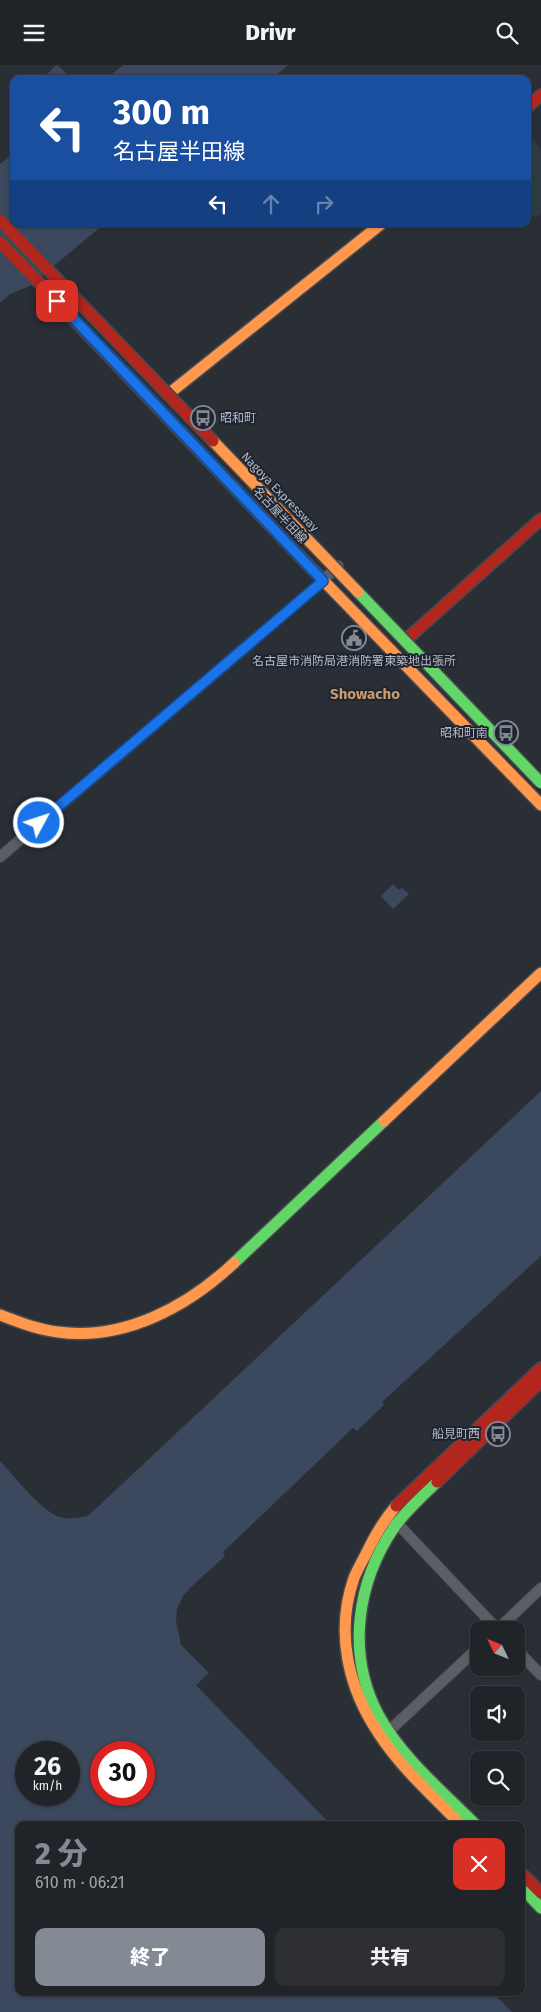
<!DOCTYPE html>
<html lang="ja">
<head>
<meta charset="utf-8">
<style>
	body { margin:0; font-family:"Fira Sans","Noto Sans JP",sans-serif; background:#2d2f34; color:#f1f3f6; height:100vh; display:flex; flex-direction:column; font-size:19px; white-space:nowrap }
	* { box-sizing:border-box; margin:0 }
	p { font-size:16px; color:#a2a4a8 }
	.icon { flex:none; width:28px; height:28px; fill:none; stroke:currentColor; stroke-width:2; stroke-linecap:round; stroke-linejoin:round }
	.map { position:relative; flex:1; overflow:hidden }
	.sheet { position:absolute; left:15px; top:1756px; width:510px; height:175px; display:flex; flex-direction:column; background:#202328; border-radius:10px; box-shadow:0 1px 4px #0004,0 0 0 1px #3d4045 }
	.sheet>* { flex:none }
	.banner { position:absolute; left:10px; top:10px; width:521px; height:152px; border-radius:10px; box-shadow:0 1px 4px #0004,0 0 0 1px #3d4045; background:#1a4fa0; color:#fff; overflow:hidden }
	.needle { width:32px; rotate:313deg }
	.tools { position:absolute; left:470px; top:1556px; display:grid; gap:10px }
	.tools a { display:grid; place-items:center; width:55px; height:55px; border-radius:10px; background:#202328; box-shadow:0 1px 4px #0004,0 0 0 1px #3d4045; font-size:25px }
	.speed { position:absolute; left:15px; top:1676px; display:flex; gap:10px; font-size:25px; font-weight:700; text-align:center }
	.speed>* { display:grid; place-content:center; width:65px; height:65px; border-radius:50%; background:#202328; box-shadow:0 1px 4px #0004,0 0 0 1px #3d4045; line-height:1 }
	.speed small { font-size:12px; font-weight:400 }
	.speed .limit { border:8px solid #d22; background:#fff; color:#111 }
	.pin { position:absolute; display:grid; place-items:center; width:42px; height:42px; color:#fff; margin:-21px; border-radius:10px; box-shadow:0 2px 8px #0006 }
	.me { position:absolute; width:55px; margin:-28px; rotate:50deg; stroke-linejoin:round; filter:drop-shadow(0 0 4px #0008) }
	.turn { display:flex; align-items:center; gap:18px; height:105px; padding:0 20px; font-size:22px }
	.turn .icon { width:65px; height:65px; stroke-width:2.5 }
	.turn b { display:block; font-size:35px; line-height:42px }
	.lanes { display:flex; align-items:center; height:48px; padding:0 20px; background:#0003; justify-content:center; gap:25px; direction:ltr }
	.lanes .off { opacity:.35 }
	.round { display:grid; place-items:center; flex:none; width:52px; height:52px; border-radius:10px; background:#2d2f34 }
	.headline { display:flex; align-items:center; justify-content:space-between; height:85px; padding:0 20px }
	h1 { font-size:30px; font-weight:800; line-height:38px; color:#848a94 }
	.action { display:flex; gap:10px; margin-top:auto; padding:10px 20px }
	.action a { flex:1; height:58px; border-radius:10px; background:#848a94; color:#fff; font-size:20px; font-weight:800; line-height:58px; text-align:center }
	.action a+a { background:#2d2f34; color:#f1f3f6 }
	header { display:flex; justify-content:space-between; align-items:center; height:65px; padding:0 20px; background:#202328; font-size:22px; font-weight:800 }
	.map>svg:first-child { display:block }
	.green { fill:#2c3c3f }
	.water { fill:#3b485d; fill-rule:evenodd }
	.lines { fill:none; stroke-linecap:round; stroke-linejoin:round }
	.street-casing { stroke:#474a4f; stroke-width:12 }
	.fast-casing { stroke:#474a4f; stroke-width:14 }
	.slow-casing { stroke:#474a4f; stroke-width:14 }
	.jam-casing { stroke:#474a4f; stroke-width:14 }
	.street { stroke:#5b5e64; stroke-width:10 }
	.fast { stroke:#63d668; stroke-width:11 }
	.slow { stroke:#ff974d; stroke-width:11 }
	.jam { stroke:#b3261e; stroke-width:11 }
	.fast-bridge-casing { stroke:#474b51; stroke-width:14; stroke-linecap:butt }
	.slow-bridge-casing { stroke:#474b51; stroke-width:14; stroke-linecap:butt }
	.jam-bridge-casing { stroke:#474b51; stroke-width:14; stroke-linecap:butt }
	.fast-bridge { stroke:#63d668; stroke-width:11 }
	.slow-bridge { stroke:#ff974d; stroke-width:11 }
	.jam-bridge { stroke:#b3261e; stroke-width:11 }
	.route-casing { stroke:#114b97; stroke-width:12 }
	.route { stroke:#1a73e8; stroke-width:9 }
	.labels { text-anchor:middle; stroke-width:4; stroke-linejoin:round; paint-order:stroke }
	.poi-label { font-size:12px; fill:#b5bbc6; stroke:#1f2530; text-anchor:end }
	.street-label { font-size:12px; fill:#b5bbc6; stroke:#1f2530 }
	.quarter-label { font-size:15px; font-weight:bold; fill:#c99a6e; stroke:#1f2530 }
</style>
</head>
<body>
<header><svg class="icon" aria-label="menu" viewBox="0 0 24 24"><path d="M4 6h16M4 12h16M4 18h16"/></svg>Drivr<svg class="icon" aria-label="search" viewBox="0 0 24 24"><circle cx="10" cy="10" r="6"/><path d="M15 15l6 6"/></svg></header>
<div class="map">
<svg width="541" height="1947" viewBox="0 0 541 1947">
	<rect width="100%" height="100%" fill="#2a2f36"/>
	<!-- green -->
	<path class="green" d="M528,70L541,84V148L537,152L528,150Z"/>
	<!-- water -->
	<path class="water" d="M56,0H58L71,14H42Z
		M123,0H288L272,14H106Z
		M14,88V159H104L30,221L10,229L0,238V99Z
		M393,819L399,825L402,823L409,829L393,844L381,831Z
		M541,1026V1191L382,1337L384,1340L357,1366L353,1363L223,1487L225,1491L191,1522L183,1531L177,1544L176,1556L181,1580L209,1608L196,1620L331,1760H19V1928H493L512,1947H0V1396C14,1411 39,1443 57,1451C67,1455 78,1453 88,1451ZM26,1688H69V1730H26ZM101,1688H144V1730H101Z"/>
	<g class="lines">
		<defs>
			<path id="street" d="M0,792L316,522L338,501
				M394,1455L498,1565
				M497,1565L541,1523
				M516,1584L541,1610
				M389,1666L479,1582"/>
			<path id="fast" d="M234,1198L384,1056
				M437,1417C422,1431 407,1445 395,1461C357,1516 346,1588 378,1649C401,1692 442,1726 476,1760
				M521,1822L541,1843"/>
			<path id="slow" d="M171,327L381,159
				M286,477L541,740
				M384,1056L541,908
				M0,1250C19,1257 38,1265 58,1267C124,1276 187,1242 234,1198
				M396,1441C384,1455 374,1472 366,1489C362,1497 357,1505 354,1513C335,1567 348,1623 379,1669C401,1703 433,1731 461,1760"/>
			<path id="jam" d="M528,41L541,30
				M0,177L286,477
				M408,573L541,454
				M437,1417L541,1316
				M396,1441L541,1303
				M521,1808L541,1828"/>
		</defs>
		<!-- street casing -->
		<use href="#street" class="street-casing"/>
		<!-- fast casing -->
		<use href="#fast" class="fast-casing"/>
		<!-- slow casing -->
		<use href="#slow" class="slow-casing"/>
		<!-- jam casing -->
		<use href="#jam" class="jam-casing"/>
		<!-- street -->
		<use href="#street" class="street"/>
		<!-- fast -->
		<use href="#fast" class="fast"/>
		<!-- slow -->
		<use href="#slow" class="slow"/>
		<!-- jam -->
		<use href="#jam" class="jam"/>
		<defs>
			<path id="fast-bridge" d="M358,527L541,718"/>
			<path id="slow-bridge" d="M213,376L358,527"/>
			<path id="jam-bridge" d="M0,155L213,376"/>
		</defs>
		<!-- fast-bridge casing -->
		<use href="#fast-bridge" class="fast-bridge-casing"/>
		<!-- slow-bridge casing -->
		<use href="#slow-bridge" class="slow-bridge-casing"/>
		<!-- jam-bridge casing -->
		<use href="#jam-bridge" class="jam-bridge-casing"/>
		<!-- fast-bridge -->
		<use href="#fast-bridge" class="fast-bridge"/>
		<!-- slow-bridge -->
		<use href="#slow-bridge" class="slow-bridge"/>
		<!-- jam-bridge -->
		<use href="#jam-bridge" class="jam-bridge"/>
	</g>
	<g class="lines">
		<defs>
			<path id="route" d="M39,758L323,516L57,236"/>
		</defs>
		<!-- route casing -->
		<use href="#route" class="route-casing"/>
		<!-- route -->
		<use href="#route" class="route"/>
	</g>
	<!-- icons -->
	<defs>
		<symbol id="bus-ring" viewBox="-11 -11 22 22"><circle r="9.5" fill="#1f2530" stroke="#848a94" stroke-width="1.5"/><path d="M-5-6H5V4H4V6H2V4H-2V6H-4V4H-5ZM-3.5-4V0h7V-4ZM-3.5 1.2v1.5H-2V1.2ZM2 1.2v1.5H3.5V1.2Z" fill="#848a94"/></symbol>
		<symbol id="civic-ring" viewBox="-11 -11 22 22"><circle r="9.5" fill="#1f2530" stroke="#848a94" stroke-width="1.5"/><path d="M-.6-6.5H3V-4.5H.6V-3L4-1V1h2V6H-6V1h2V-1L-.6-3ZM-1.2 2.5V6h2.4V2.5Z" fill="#848a94"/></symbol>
	</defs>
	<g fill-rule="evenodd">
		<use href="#bus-ring" x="189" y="339" width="28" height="28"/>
		<use href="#civic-ring" x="340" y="559" width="28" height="28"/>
		<use href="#bus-ring" x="492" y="654" width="28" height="28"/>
		<use href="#bus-ring" x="484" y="1355" width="28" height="28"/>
	</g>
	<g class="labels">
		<!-- poi labels -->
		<g class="poi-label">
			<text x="220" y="357" text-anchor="start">昭和町</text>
			<text x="354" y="600" text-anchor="middle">名古屋市消防局港消防署東築地出張所</text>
			<text x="488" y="672">昭和町南</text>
			<text x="480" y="1373">船見町西</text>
		</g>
		<!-- street labels -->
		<g class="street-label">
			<text transform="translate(280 427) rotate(46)" y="4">Nagoya Expressway</text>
			<text transform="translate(280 450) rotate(47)" y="4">名古屋半田線</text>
		</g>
		<!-- quarter labels -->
		<g class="quarter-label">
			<text x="365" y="634">Showacho</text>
		</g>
	</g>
</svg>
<div class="tools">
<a><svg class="needle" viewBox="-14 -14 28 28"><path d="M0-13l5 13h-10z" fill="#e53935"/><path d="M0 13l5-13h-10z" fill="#a2a4a8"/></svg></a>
<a><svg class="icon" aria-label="sound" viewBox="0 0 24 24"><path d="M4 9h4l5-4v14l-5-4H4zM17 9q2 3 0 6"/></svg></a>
<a><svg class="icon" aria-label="search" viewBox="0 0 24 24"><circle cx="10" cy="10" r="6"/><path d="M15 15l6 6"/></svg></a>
</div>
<div class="speed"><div>26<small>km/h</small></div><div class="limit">30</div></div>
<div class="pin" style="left:57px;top:236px;background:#d93025"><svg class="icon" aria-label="arrive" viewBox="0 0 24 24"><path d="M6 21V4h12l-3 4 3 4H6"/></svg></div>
<svg class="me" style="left:39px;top:758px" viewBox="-20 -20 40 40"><circle r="17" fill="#1a73e8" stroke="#fff" stroke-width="3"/><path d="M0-11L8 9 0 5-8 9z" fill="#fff"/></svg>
<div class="banner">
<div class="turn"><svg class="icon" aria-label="left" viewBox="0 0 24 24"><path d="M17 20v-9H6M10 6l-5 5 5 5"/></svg><div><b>300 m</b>名古屋半田線</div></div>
<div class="lanes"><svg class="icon" aria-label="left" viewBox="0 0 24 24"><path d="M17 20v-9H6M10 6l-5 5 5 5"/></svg><svg class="icon off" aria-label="ahead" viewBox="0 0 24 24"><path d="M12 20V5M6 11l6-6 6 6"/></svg><svg class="icon off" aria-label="right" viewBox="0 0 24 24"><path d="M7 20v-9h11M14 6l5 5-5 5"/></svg></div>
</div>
<section class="sheet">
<div class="headline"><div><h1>2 分</h1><p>610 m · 06:21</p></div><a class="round" style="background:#d93025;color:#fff"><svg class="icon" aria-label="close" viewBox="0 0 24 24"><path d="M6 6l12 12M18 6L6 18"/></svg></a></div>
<div class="action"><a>終了</a><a>共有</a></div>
</section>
</div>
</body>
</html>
